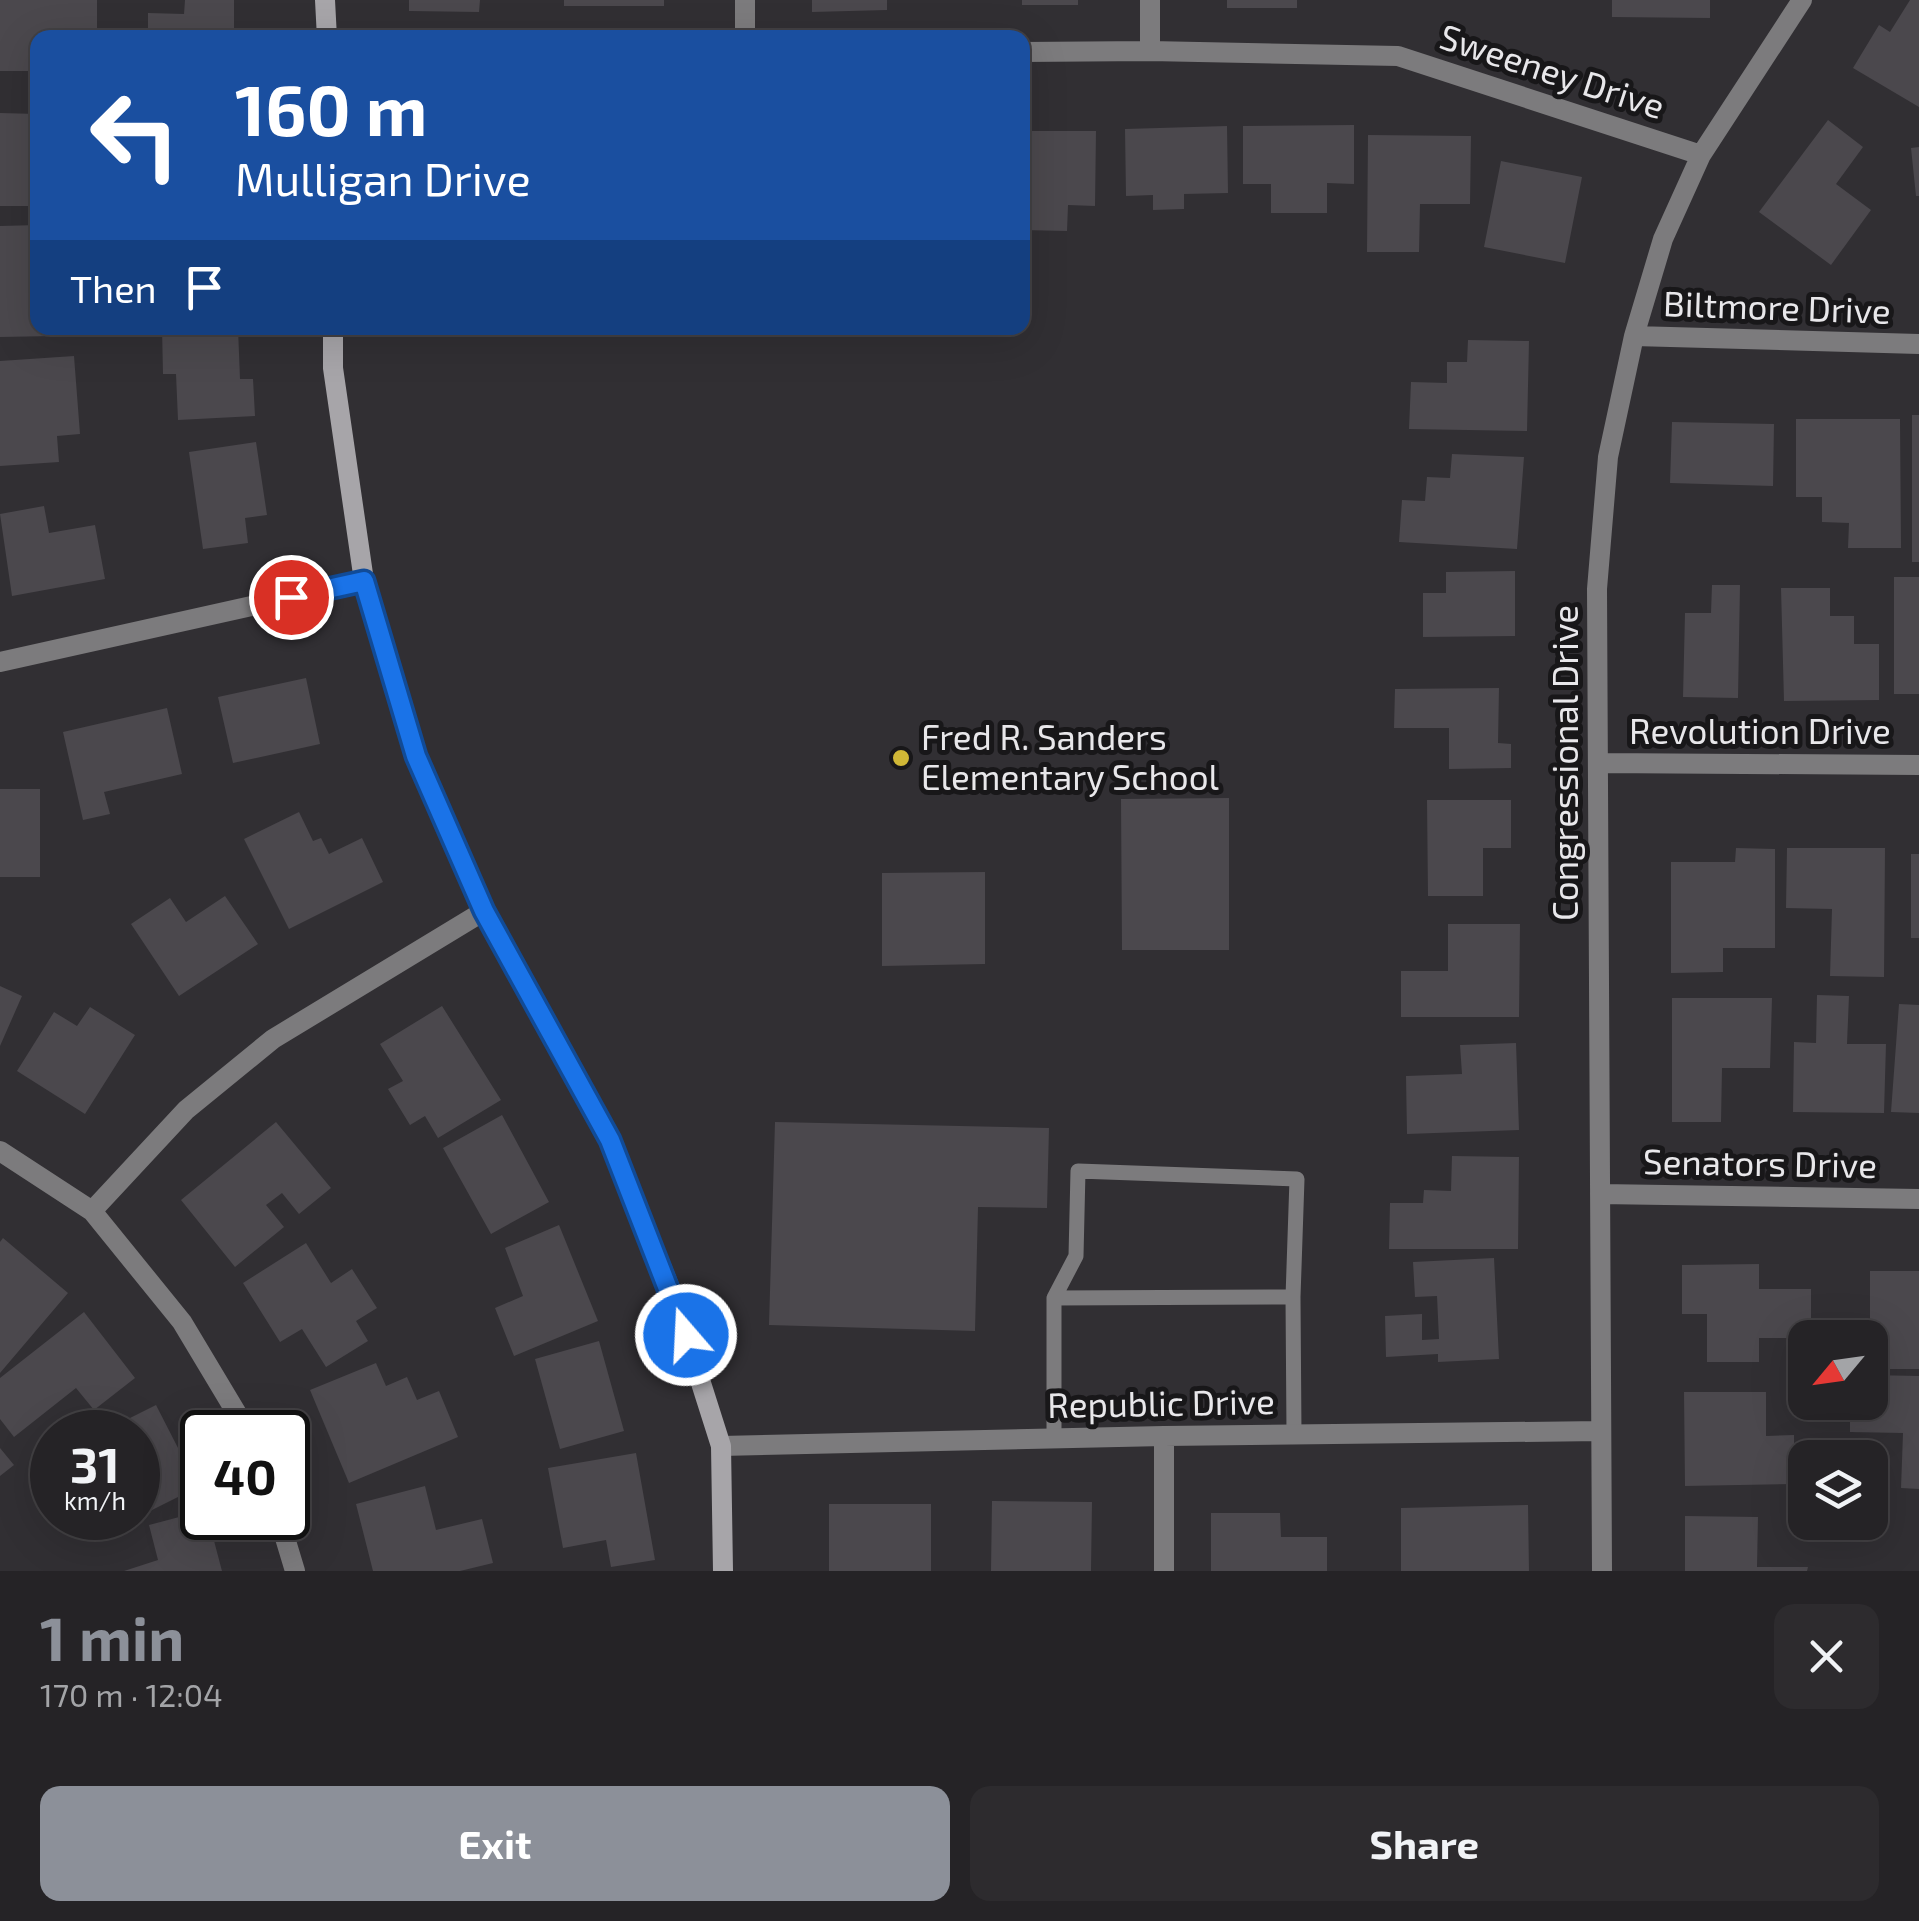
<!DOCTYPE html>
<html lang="en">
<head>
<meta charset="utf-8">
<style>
	body { margin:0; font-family:"Exo 2",sans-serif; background:#2d2b2e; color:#f1f3f6; height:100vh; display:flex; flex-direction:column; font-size:38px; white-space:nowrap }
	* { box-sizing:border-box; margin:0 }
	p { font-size:32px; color:#a3a4a7 }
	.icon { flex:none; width:55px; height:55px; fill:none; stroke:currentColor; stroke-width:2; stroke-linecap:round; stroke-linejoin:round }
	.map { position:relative; height:1571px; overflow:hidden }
	.sheet { display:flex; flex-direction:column; background:#252326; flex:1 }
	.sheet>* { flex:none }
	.hud { position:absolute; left:30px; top:30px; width:1000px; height:305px; border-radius:20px; box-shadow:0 10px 40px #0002,0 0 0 2px #424043; background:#1a4fa0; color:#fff; overflow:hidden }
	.needle { width:65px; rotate:241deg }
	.tools { position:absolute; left:1788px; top:1320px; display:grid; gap:20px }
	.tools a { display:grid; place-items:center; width:100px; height:100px; border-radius:20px; background:#252326; box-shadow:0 10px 40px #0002,0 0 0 2px #424043; font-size:50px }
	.speed { position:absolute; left:30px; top:1410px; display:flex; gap:20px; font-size:50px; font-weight:700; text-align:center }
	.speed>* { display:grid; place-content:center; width:130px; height:130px; border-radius:50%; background:#252326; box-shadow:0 10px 40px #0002,0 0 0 2px #424043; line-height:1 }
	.speed small { font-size:25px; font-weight:400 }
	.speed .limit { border:5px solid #111; border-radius:15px; background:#fff; color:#111 }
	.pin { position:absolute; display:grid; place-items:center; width:85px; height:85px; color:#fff; margin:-42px; border:5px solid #fff; border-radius:50%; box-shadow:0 2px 10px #0007 }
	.me { position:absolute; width:110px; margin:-55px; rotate:341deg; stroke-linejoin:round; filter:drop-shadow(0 0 8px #0008) }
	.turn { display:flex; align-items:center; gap:35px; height:210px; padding:0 40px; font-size:45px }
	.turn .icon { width:130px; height:130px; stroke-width:2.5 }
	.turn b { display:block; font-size:70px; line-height:85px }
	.then { display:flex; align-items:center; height:95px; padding:0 40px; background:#0003; gap:20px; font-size:38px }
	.round { display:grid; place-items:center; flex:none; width:105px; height:105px; border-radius:20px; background:#2d2b2e }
	.head { display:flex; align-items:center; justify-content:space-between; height:170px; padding:0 40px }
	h1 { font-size:60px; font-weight:700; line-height:75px; color:#8c9099 }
	.action { display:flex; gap:20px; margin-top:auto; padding:20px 40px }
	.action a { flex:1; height:115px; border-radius:20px; background:#8c9099; color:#fff; font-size:40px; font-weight:700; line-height:115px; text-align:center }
	.action a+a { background:#2d2b2e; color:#f1f3f6 }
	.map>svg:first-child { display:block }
	.building { fill:#4b484d }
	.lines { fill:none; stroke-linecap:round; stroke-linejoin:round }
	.lane { stroke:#7c7b7d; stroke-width:15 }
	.street { stroke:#7c7b7d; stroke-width:20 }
	.secondary { stroke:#a7a5a9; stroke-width:20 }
	.route-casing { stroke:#114b97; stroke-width:25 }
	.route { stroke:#1a73e8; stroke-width:18 }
	.poi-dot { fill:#d0b736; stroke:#181719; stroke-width:4 }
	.labels { text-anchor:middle; stroke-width:10; stroke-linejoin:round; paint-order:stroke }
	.street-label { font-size:35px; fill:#e8e7ea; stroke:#181719 }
	.poi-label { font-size:35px; fill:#e8e7ea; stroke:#181719; text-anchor:start }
</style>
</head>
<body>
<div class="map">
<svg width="1919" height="1571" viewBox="0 0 1919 1571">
	<rect width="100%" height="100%" fill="#312f33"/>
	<!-- building -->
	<path class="building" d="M0,0H97V38H38V71H0Z
		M185,0H234V38H148V13L184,14Z
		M409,0H480L479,12L409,11Z
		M564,0H664V6H564Z
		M812,0H887V10L812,12Z
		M1022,0H1078V5H1022Z
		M1227,0H1297V8H1227Z
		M1612,0H1710V18L1612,17Z
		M1910,0H1919V107L1853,68L1879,25L1890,32Z
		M0,113L38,114V206H0Z
		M1828,120L1863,147L1836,184L1871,210L1831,265L1759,212Z
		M1354,125V184L1327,183V213H1271V184H1243V126Z
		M1227,126L1228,193L1184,194V209L1153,210V195L1126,196L1125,129Z
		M1022,131H1096L1095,206L1068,205L1067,231L1022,230Z
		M1368,135L1471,136L1470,204H1420L1419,252H1367Z
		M1919,147V196H1916L1911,148Z
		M1501,161L1582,177L1565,263L1484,247Z
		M38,225V328H54V336L0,337V226Z
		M162,328H238L240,379H253L255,416L178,420L176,374H163Z
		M1468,340L1529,341L1527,431L1409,429L1411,382L1447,383V362H1467Z
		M74,356L80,434L57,436L59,462L0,466V361Z
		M1912,415H1919V562H1912Z
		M1796,419H1900L1901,548H1848L1849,523L1822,522V497H1796Z
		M1672,422L1774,424L1773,486L1670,483Z
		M256,442L267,515L245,518L248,543L203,549L189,452Z
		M1452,454L1524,457L1517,549L1399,542L1402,500L1425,501L1427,477L1450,478Z
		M44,506L49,533L95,525L105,579L12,596L0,514Z
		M1515,571V636L1423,637V593H1446V572Z
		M1894,577H1919V694H1894Z
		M1712,585H1740L1738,698L1683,697L1685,613H1711Z
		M1781,588H1830V616H1854V644H1879V700L1784,701Z
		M306,678L320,744L233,763L218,697Z
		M1499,688L1498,743L1511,744V768L1449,769V728H1394L1395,689Z
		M167,708L182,774L104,792L110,814L83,820L63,732Z
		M0,789H40V877H0Z
		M1229,798V950H1122L1121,799Z
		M1427,800H1511V848H1483V896H1428Z
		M299,812L313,841L321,838L329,854L362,838L383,882L289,929L244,839Z
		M1736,848L1775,849V948H1723V972L1671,973V862H1735Z
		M1787,848H1885L1884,977L1830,976L1832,909L1786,908Z
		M1911,854H1919V938H1911Z
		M985,872V964L882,966V873Z
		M225,896L258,944L179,996L131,924L170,898L186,922Z
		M1448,924H1520L1519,1017H1401V971H1448Z
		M0,986L22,996L0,1046Z
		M1817,995L1849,996L1847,1044H1886L1884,1113L1793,1112L1794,1042L1816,1043Z
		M1672,998H1772L1770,1068H1722L1721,1122H1672Z
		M1899,1004L1919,1005V1113L1891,1112Z
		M442,1006L501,1100L438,1138L425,1116L410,1125L388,1089L403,1081L380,1044Z
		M90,1007L135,1035L85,1114L17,1071L54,1012L77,1026Z
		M1516,1043L1519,1130L1407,1134L1406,1076L1462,1074L1460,1045Z
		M502,1115L549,1202L491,1234L443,1148Z
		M276,1122L331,1188L299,1214L282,1193L266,1205L284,1227L235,1267L181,1200Z
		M775,1122L1049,1128L1047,1208L978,1207L975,1331L769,1325Z
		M1452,1156L1519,1157L1518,1249H1389L1390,1203H1423L1424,1190L1451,1191Z
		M559,1225L598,1321L514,1356L495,1308L523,1296L505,1248Z
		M3,1238L68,1293L0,1373V1242Z
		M306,1243L331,1283L352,1269L377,1308L356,1321L368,1341L326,1367L302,1329L280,1342L243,1283Z
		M1494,1258L1499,1359L1438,1362V1354L1386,1357L1385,1316L1422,1314V1340L1439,1339L1437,1296L1415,1297L1413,1262Z
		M1759,1264V1289H1811V1338H1759V1362H1707V1314H1682V1265Z
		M1870,1271H1919V1369H1870Z
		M84,1312L135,1378L94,1410L76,1388L14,1437L0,1419V1378Z
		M599,1341L624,1431L560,1449L535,1359Z
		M376,1363L386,1386L407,1377L417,1400L439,1391L458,1437L349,1483L310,1390Z
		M1870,1375L1919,1376V1489L1901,1488L1903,1433L1850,1432V1402H1870Z
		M1684,1392H1766V1436L1794,1435V1484L1685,1486Z
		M156,1405L198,1487L138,1517V1432H102Z
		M0,1448L14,1465L0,1476Z
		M636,1453L655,1560L611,1567L606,1540L563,1548L548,1468Z
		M425,1486L436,1530L482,1519L493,1563L460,1571H373L356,1504Z
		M992,1501L1092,1502L1091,1571H991Z
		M829,1504H931V1571H829Z
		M1528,1505L1529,1571H1401V1508Z
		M202,1511V1518H208L222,1571H124L158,1560L149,1525Z
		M1211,1513H1280L1281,1537H1327V1571H1211Z
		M1685,1516L1758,1517L1757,1567H1808L1807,1571H1685Z
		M89,1518H136L99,1536Z"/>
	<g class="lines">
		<!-- lane -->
		<path class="lane" d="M1054,1298L1076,1256L1078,1171L1297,1179L1293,1297
			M1054,1438V1298L1293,1297L1294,1434"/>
		<!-- street -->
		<path class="street" d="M745,0V38
			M1150,0V51
			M1022,52L1150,51L1398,56L1701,155
			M1634,336L1919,344
			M0,662L364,581
			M1600,763L1919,765
			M0,1151L92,1211L182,1322L248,1432
			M1600,1194L1919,1199
			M92,1211L186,1110L273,1039L484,911
			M1164,1436V1571
			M721,1446L1164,1436L1601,1431
			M279,1518L295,1571
			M1602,1571L1597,589L1608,457L1634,336L1663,239L1701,155L1802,0"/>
		<!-- secondary -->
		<path class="secondary" d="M325,0L327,38
			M333,328V368L364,581L416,756L484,911L610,1140L674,1298L721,1446L723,1571"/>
	</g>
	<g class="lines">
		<defs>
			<path id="route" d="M291,597L364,581L416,756L484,911L610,1140L686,1335"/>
		</defs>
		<!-- route casing -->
		<use href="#route" class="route-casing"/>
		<!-- route -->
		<use href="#route" class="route"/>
	</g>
	<!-- markers -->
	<circle class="poi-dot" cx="901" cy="758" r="10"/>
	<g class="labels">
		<!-- street labels -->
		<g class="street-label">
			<text transform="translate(1552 72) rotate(18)" y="12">Sweeney Drive</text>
			<text transform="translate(1777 308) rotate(2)" y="12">Biltmore Drive</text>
			<text x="1760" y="744">Revolution Drive</text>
			<text transform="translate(1566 763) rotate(-90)" y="12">Congressional Drive</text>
			<text transform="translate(1760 1164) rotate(1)" y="12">Senators Drive</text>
			<text transform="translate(1161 1404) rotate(-1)" y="12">Republic Drive</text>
		</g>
		<!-- poi labels -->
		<g class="poi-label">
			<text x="921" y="750">Fred R. Sanders<tspan x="921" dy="40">Elementary School</tspan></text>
		</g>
	</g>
</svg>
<div class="tools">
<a><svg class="needle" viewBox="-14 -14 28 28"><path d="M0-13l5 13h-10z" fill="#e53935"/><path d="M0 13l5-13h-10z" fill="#a3a4a7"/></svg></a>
<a><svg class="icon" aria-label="layers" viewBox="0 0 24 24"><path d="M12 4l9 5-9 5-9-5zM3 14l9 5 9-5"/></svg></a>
</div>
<div class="speed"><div>31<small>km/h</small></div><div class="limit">40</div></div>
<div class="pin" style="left:291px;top:597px;background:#d93025"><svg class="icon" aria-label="arrive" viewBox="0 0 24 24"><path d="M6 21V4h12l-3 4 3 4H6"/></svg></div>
<svg class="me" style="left:686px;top:1335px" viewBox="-20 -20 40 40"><circle r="17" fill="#1a73e8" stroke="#fff" stroke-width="3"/><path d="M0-11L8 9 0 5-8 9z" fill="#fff"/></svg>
<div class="hud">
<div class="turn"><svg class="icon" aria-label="left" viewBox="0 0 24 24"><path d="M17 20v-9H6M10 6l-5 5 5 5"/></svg><div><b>160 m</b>Mulligan Drive</div></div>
<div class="then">Then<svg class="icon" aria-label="arrive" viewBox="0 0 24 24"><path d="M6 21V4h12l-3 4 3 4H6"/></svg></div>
</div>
</div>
<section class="sheet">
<div class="head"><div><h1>1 min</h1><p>170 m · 12:04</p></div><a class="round"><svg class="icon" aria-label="close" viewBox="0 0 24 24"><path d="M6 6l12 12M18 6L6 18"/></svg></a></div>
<div class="action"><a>Exit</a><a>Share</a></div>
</section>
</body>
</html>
